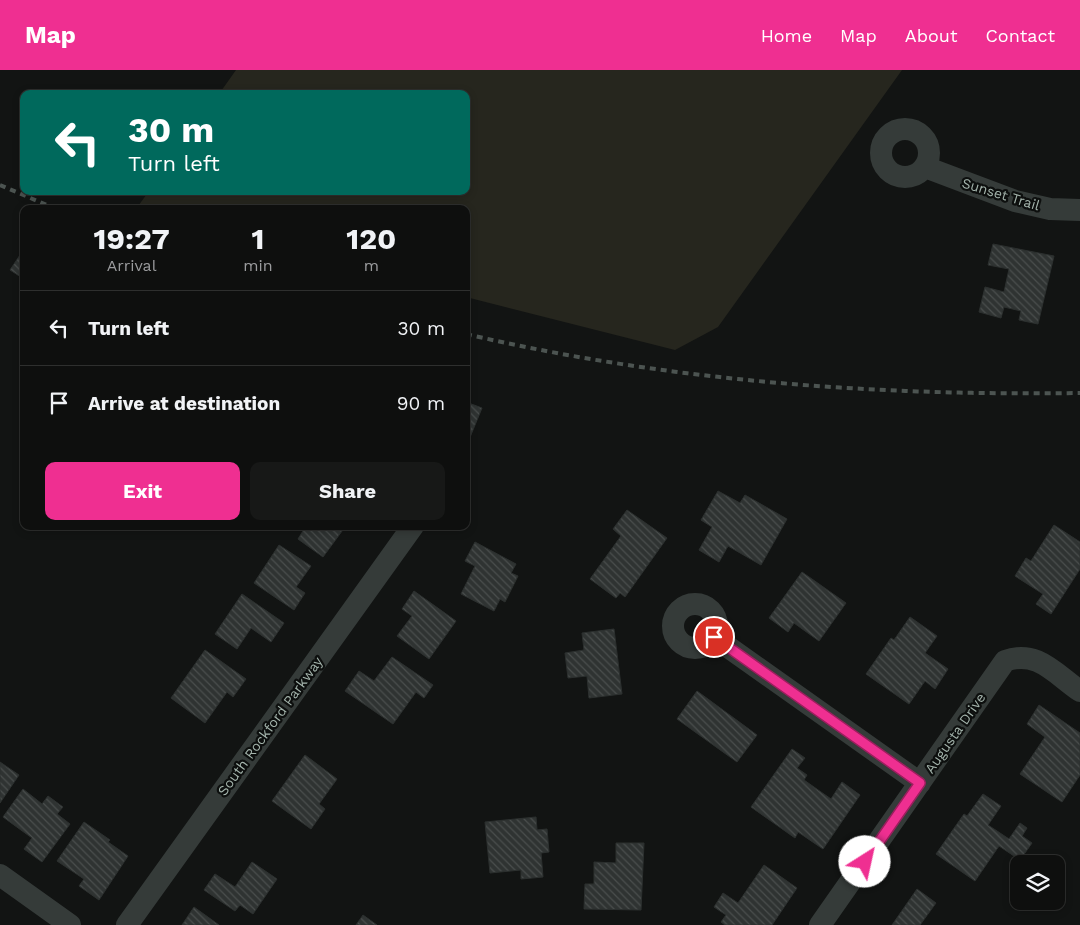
<!DOCTYPE html>
<html lang="en">
<head>
<meta charset="utf-8">
<style>
	body { margin:0; font-family:"Work Sans",sans-serif; background:#171817; color:#f1f3f6; height:100vh; display:flex; flex-direction:column; font-size:19px; white-space:nowrap }
	* { box-sizing:border-box; margin:0 }
	p { font-size:16px; color:#9b9c9e }
	.icon { flex:none; width:28px; height:28px; fill:none; stroke:currentColor; stroke-width:2; stroke-linecap:round; stroke-linejoin:round }
	.map { position:relative; flex:1; overflow:hidden }
	.panel { position:absolute; left:20px; top:135px; width:450px; height:325px; display:flex; flex-direction:column; background:#0e0f0e; border-radius:10px; box-shadow:0 2px 8px #0003,0 0 0 1px #2e2f2e }
	.panel>* { flex:none }
	.top-card { position:absolute; left:20px; top:20px; width:450px; height:105px; border-radius:10px; box-shadow:0 2px 8px #0003,0 0 0 1px #2e2f2e; background:#00695c; color:#fff; overflow:hidden }
	.buttons { position:absolute; left:1010px; top:785px; display:grid; gap:10px }
	.buttons a { display:grid; place-items:center; width:55px; height:55px; border-radius:10px; background:#0e0f0e; box-shadow:0 2px 8px #0003,0 0 0 1px #2e2f2e; font-size:25px }
	.pin { position:absolute; display:grid; place-items:center; width:42px; height:42px; color:#fff; margin:-21px; border:2px solid #fff; border-radius:50%; box-shadow:0 1px 5px #0007 }
	.me { position:absolute; width:55px; margin:-28px; rotate:35deg; stroke-linejoin:round; filter:drop-shadow(0 0 4px #0008) }
	.turn { display:flex; align-items:center; gap:18px; height:105px; padding:0 25px; font-size:22px }
	.turn .icon { width:65px; height:65px; stroke-width:2.5 }
	.turn b { display:block; font-size:35px; line-height:42px }
	.eta { display:flex; justify-content:space-evenly; align-items:center; height:85px; text-align:center }
	.eta b { font-size:30px; font-weight:700; line-height:35px }
	.cta { display:flex; gap:10px; margin-top:auto; padding:10px 25px }
	.cta a { flex:1; height:58px; border-radius:10px; background:#ef2f91; color:#fff; font-size:20px; font-weight:700; line-height:58px; text-align:center }
	.cta a+a { background:#171817; color:#f1f3f6 }
	ul { padding:0; list-style:none }
	li { display:flex; align-items:center; gap:15px; height:75px; padding:0 25px; border-top:1px solid #2e2f2e }
	li div { flex:1 }
	li b { display:block; font-size:19px }
	li em { font-style:normal }
	header { display:flex; align-items:center; gap:30px; box-sizing:border-box; height:70px; padding:0 25px; background:#ef2f91; color:#fff }
	header strong { font-size:24px }
	nav { display:flex; gap:28px; margin-inline-start:auto; font-size:18px }
	.map>svg:first-child { display:block }
	.grass { fill:#26261e }
	.building { fill:url(#building-back-hatch); stroke:#2c302f }
	.lines { fill:none; stroke-linecap:round; stroke-linejoin:round }
	.minor { stroke:#353b39; stroke-width:22 }
	.rail { stroke:#4c5451; stroke-width:4; stroke-dasharray:6 5; stroke-linecap:butt }
	.route-casing { stroke:#9b1f5e; stroke-width:12 }
	.route { stroke:#ef2f91; stroke-width:9 }
	.labels { text-anchor:middle; stroke-width:4.5; stroke-linejoin:round; paint-order:stroke }
	.street-label { font-size:14px; fill:#a4b4ac; stroke:#0d0f0e }
</style>
</head>
<body>
<header>
<strong>Map</strong>
<nav><a>Home</a><a>Map</a><a>About</a><a>Contact</a></nav>
</header>
<div class="map">
<svg width="1080" height="855" viewBox="0 0 1080 855">
	<defs>
		<pattern id="building-back-hatch" width="6" height="6" patternUnits="userSpaceOnUse" patternTransform="scale(1.25)"><rect width="6" height="6" fill="#2f3332"/><path d="M-1 5l2 2M0 0l6 6M5-1l2 2" fill="none" stroke="#4a4e4d"/></pattern>
	</defs>
	<rect width="100%" height="100%" fill="#121413"/>
	<!-- grass -->
	<path class="grass" d="M236,0H902L718,257L675,280L466,227V139H136L149,121H466V24H219Z"/>
	<!-- building -->
	<path class="building" d="M993,174L1054,186L1038,254L1019,250L1021,241L1004,237L1001,248L979,242L985,217L1004,222L1009,199L988,195Z
		M24,179V209L10,200Z
		M466,332L482,338L466,377Z
		M718,421L740,433L745,425L787,449L761,495L728,476L719,492L699,480L712,457L701,450Z
		M627,440L667,468L625,527L620,523L616,528L590,509L621,466L613,459Z
		M1054,455L1080,472V499L1051,544L1036,534L1043,524L1015,506L1026,488L1031,491Z
		M306,456H344L345,457L323,487L298,469Z
		M475,472L516,494L511,503L518,506L505,532L500,529L494,541L461,524L475,496L465,491Z
		M279,475L311,496L296,517L305,523L294,540L254,513Z
		M802,502L846,533L819,571L794,553L788,562L769,548Z
		M414,521L456,551L429,589L397,566L412,546L402,539Z
		M242,524L284,553L271,572L251,558L237,579L215,564Z
		M910,547L937,566L925,583L948,599L935,619L925,611L909,634L866,604L891,568L894,570Z
		M614,559L622,624L589,628L587,606L568,608L565,583L584,580L582,563Z
		M205,580L246,609L233,627L227,622L205,653L171,628Z
		M392,587L433,615L424,628L416,622L393,654L345,621L359,601L374,611Z
		M697,621L757,665L737,692L677,649Z
		M1039,635L1080,663V705L1062,732L1020,704L1045,667L1027,654Z
		M792,679L805,688L797,698L807,705L804,710L831,729L842,712L860,725L823,779L798,762L795,768L751,737Z
		M305,685L337,709L319,734L325,739L311,759L272,731Z
		M0,692L19,705L0,733Z
		M23,719L42,734L48,726L63,737L57,744L70,754L42,792L24,779L32,768L3,747Z
		M983,724L1001,736L988,755L1009,769L1020,753L1027,758L1022,766L1032,773L1020,790L999,776L975,811L936,784L964,744L967,746Z
		M536,747L537,760L547,759L549,782L541,783L543,807L521,809V800L490,803L485,752Z
		M84,752L110,770L108,772L128,786L99,830L79,816L84,809L57,791Z
		M616,773H644L641,840L584,839L585,814H594V792L616,793Z
		M252,792L277,809L253,844L240,835L235,841L204,820L215,804L235,817Z
		M764,795L797,818L772,855H725L721,852L726,845L714,837L723,823L738,833Z
		M917,819L936,833L920,855H892Z
		M194,837L219,855H182Z
		M363,845L377,855H356Z"/>
	<g class="lines">
		<!-- minor -->
		<path class="minor" d="M881 83a24 24 0 1 1 48 0a24 24 0 1 1-48 0Z
			M925,97L1015,131L1050,139L1080,140
			M673 556a22 22 0 1 1 44 0a22 22 0 1 1-44 0Z
			M714,567L920,713
			M0,805L70,855
			M127,855L413,456
			M820,855L1005,591C1037,579 1055,604 1080,621"/>
		<!-- rail -->
		<path class="rail" d="M0,115L56,139
			M466,264C667,311 874,326 1080,323"/>
	</g>
	<g class="lines">
		<defs>
			<path id="route" d="M714,567L920,713L865,792"/>
		</defs>
		<!-- route casing -->
		<use href="#route" class="route-casing"/>
		<!-- route -->
		<use href="#route" class="route"/>
	</g>
	<g class="labels">
		<!-- street labels -->
		<g class="street-label">
			<text transform="translate(1001 124) rotate(17)" y="5">Sunset Trail</text>
			<text transform="translate(270 656) rotate(-54)" y="5">South Rockford Parkway</text>
			<text transform="translate(955 663) rotate(-55)" y="5">Augusta Drive</text>
		</g>
	</g>
</svg>
<div class="buttons">
<a><svg class="icon" aria-label="layers" viewBox="0 0 24 24"><path d="M12 4l9 5-9 5-9-5zM3 14l9 5 9-5"/></svg></a>
</div>
<div class="pin" style="left:714px;top:567px;background:#d93025"><svg class="icon" aria-label="arrive" viewBox="0 0 24 24"><path d="M6 21V4h12l-3 4 3 4H6"/></svg></div>
<svg class="me" style="left:865px;top:792px" viewBox="-20 -20 40 40"><circle r="19" fill="#fff"/><path d="M0-13L10 11 0 6-10 11z" fill="#ef2f91"/></svg>
<div class="top-card">
<div class="turn"><svg class="icon" aria-label="left" viewBox="0 0 24 24"><path d="M17 20v-9H6M10 6l-5 5 5 5"/></svg><div><b>30 m</b>Turn left</div></div>
</div>
<section class="panel">
<div class="eta">
<div><b>19:27</b><p>Arrival</p></div>
<div><b>1</b><p>min</p></div>
<div><b>120</b><p>m</p></div>
</div>
<ul>
<li><svg class="icon" aria-label="left" viewBox="0 0 24 24"><path d="M17 20v-9H6M10 6l-5 5 5 5"/></svg><div><b>Turn left</b></div><em>30 m</em></li>
<li><svg class="icon" aria-label="arrive" viewBox="0 0 24 24"><path d="M6 21V4h12l-3 4 3 4H6"/></svg><div><b>Arrive at destination</b></div><em>90 m</em></li>
</ul>
<div class="cta"><a>Exit</a><a>Share</a></div>
</section>
</div>
</body>
</html>
